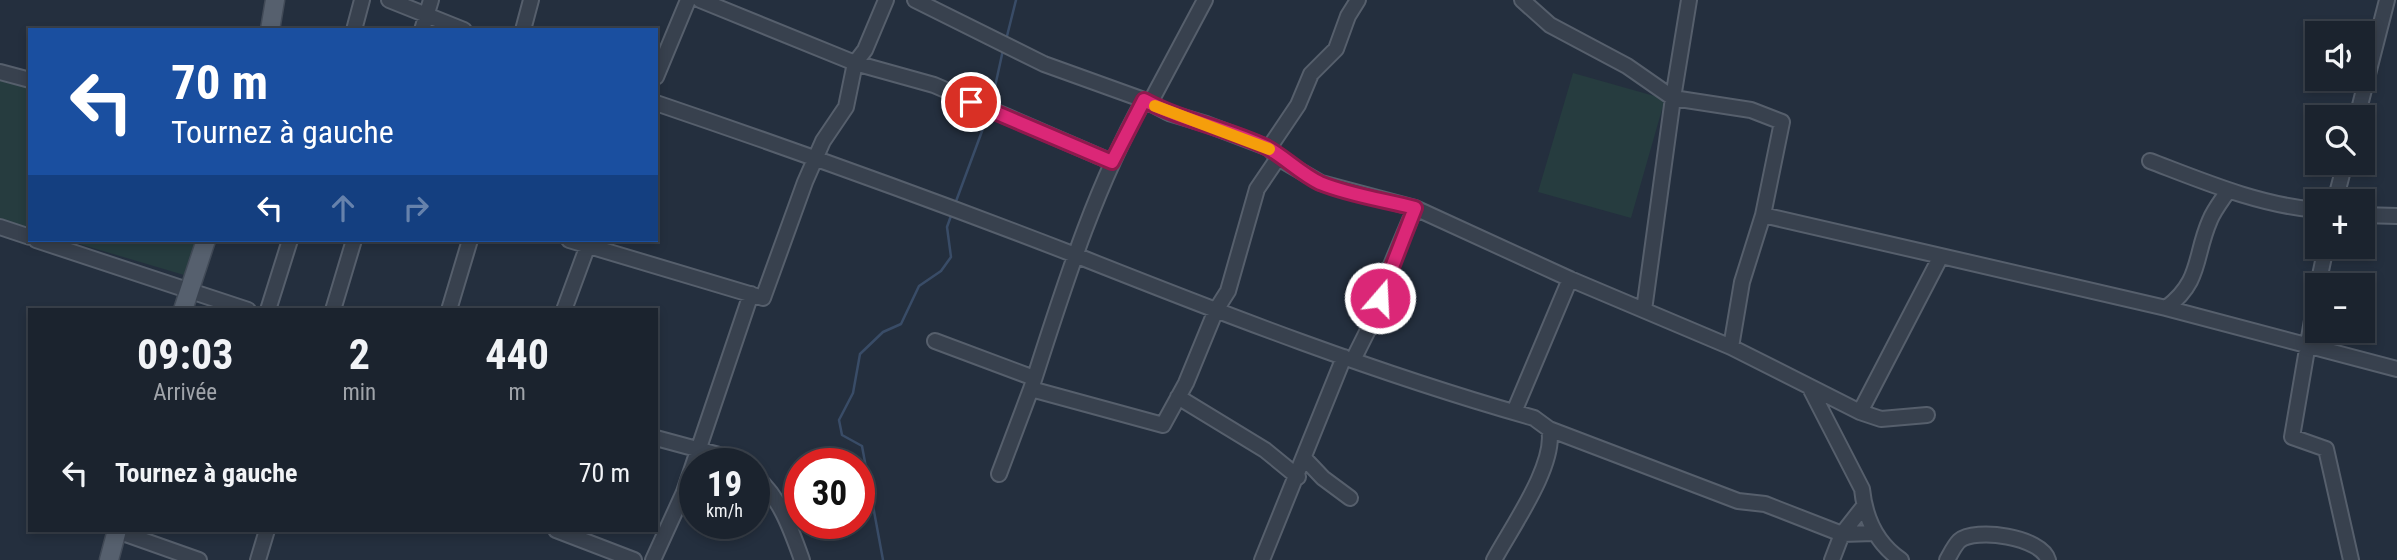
<!DOCTYPE html>
<html lang="fr">
<head>
<meta charset="utf-8">
<style>
	body { margin:0; font-family:"Roboto Condensed",sans-serif; background:#282f3a; color:#f1f3f6; height:100vh; display:flex; flex-direction:column; font-size:26px; white-space:nowrap }
	* { box-sizing:border-box; margin:0 }
	p { font-size:23px; color:#a0a4aa }
	.icon { flex:none; width:38px; height:38px; fill:none; stroke:currentColor; stroke-width:2; stroke-linecap:round; stroke-linejoin:round }
	.map { position:relative; flex:1; overflow:hidden }
	.details { position:absolute; left:28px; top:308px; width:630px; height:224px; display:flex; flex-direction:column; background:#1b232e; border-radius:0px; box-shadow:0 4px 10px #0003,0 0 0 2px #39404a }
	.details>* { flex:none }
	.banner { position:absolute; left:28px; top:28px; width:630px; height:214px; border-radius:0px; box-shadow:0 4px 10px #0003,0 0 0 2px #39404a; background:#1a4fa0; color:#fff; overflow:hidden }
	.buttons { position:absolute; left:2305px; top:21px; display:grid; gap:14px }
	.buttons a { display:grid; place-items:center; width:70px; height:70px; border-radius:0px; background:#1b232e; box-shadow:0 4px 10px #0003,0 0 0 2px #39404a; font-size:35px }
	.speed { position:absolute; left:679px; top:448px; display:flex; gap:14px; font-size:35px; font-weight:700; text-align:center }
	.speed>* { display:grid; place-content:center; width:91px; height:91px; border-radius:50%; background:#1b232e; box-shadow:0 4px 10px #0003,0 0 0 2px #39404a; line-height:1 }
	.speed small { font-size:18px; font-weight:400 }
	.speed .limit { border:10px solid #d22; background:#fff; color:#111 }
	.pin { position:absolute; display:grid; place-items:center; width:60px; height:60px; color:#fff; margin:-30px; border:4px solid #fff; border-radius:50%; box-shadow:0 2px 7px #0007 }
	.me { position:absolute; width:77px; margin:-38px; rotate:19deg; stroke-linejoin:round; filter:drop-shadow(0 0 5px #0008) }
	.turn { display:flex; align-items:center; gap:24px; height:147px; padding:0 28px; font-size:32px }
	.turn .icon { width:91px; height:91px; stroke-width:2.5 }
	.turn b { display:block; font-size:49px; line-height:60px }
	.lanes { display:flex; align-items:center; height:66px; padding:0 28px; background:#0003; justify-content:center; gap:35px; direction:ltr }
	.lanes .off { opacity:.35 }
	.eta { display:flex; justify-content:space-evenly; align-items:center; height:119px; text-align:center }
	.eta b { font-size:42px; font-weight:700; line-height:49px }
	ul { padding:0; list-style:none }
	li { display:flex; align-items:center; gap:21px; height:91px; padding:0 28px }
	li div { flex:1 }
	li b { display:block; font-size:26px }
	li em { font-style:normal }
	.map>svg:first-child { display:block }
	.green { fill:#263c3f }
	.lines { fill:none; stroke-linecap:round; stroke-linejoin:round }
	.stream { stroke:#394c67; stroke-width:2.5 }
	.minor-casing { stroke:#565f6c; stroke-width:18 }
	.major-casing { stroke:#414a57; stroke-width:21 }
	.minor { stroke:#38414e; stroke-width:14 }
	.major { stroke:#56606e; stroke-width:18 }
	.route-casing { stroke:#8e194d; stroke-width:18 }
	.route { stroke:#db2777; stroke-width:12 }
	.slow { stroke:#f59e0b; stroke-width:12 }
</style>
</head>
<body>
<div class="map">
<svg width="2397" height="560" viewBox="0 0 2397 560">
	<rect width="100%" height="100%" fill="#242f3e"/>
	<!-- green -->
	<path class="green" d="M1573,73L1665,99L1631,218L1538,192Z
		M0,75L30,85V229L0,220Z
		M66,240H196L184,275Z"/>
	<g class="lines">
		<!-- stream -->
		<path class="stream" d="M1006,40L1016,0
			M991,105L1003,50
			M955,204L988,115
			M883,560L862,446L842,435L839,420L853,393L860,354L883,332L901,324L919,286L941,271L951,257L947,227L952,213"/>
		<defs>
			<path id="minor" d="M389,0L464,30
				M700,0L855,63L934,85L1112,162
				M915,0L1044,64L1144,100C1093,191 1063,290 1031,389L1163,425L1186,383L1216,310L1228,291L1257,189L1278,158
				M1522,0L1550,25L1627,66L1673,98L1689,0
				M354,30L362,0
				M422,30L431,0
				M523,30L531,0
				M0,72L30,80
				M656,77L688,0
				M1144,100L1169,113L1206,124L1269,148L1278,158L1321,183L1415,208L1570,279L1514,412
				M656,103C797,151 936,201 1075,255C1226,315 1378,374 1534,418L1549,429C1557,464 1511,528 1494,560
				M1150,103L1205,0
				M2357,117L2387,0
				M1269,148L1298,105L1311,74L1336,49L1348,16L1358,0
				M2150,161C2205,182 2259,205 2317,210
				M2335,201L2345,163
				M2362,215L2397,216
				M0,227L30,237
				M36,240L248,310
				M569,240L763,298L805,182L823,141L846,107L855,63L865,50L886,0
				M1570,279L1731,347L1860,412L1881,419L1927,415
				M2318,285L2326,247
				M2317,291L2292,437L2326,449L2351,560
				M2166,308C2202,281 2194,256 2210,220C2214,210 2222,200 2228,191
				M268,310L290,240
				M333,310L354,240
				M449,310L470,240
				M564,310L588,245
				M1644,310L1673,98L1751,110L1782,122L1763,215
				M935,341L1034,378
				M1731,347L1742,282L1763,215L1941,256
				M1353,360L1374,318L1386,277L1415,208
				M1811,390L1862,489C1865,518 1876,543 1901,560
				M1178,397L1265,450L1298,477
				M1860,412L1941,256L2166,308L2397,369
				M1549,429L1738,501L1765,504L1842,534L1874,533
				M656,438L730,458L738,464
				M1305,459L1323,478L1350,498
				M999,474L1031,389
				M754,476C779,494 792,532 802,560
				M556,530L634,560
				M117,531L199,560
				M258,560L267,530
				M653,560L684,492L751,294
				M1262,560L1344,357
				M1832,560L1842,534L1864,506
				M1947,560C1950,555 1954,546 1959,541C1975,527 2042,537 2048,560"/>
			<path id="major" d="M270,30L275,0
				M183,310L206,240
				M109,560L117,530"/>
		</defs>
		<!-- minor casing -->
		<use href="#minor" class="minor-casing"/>
		<!-- major casing -->
		<use href="#major" class="major-casing"/>
		<!-- minor -->
		<use href="#minor" class="minor"/>
		<!-- major -->
		<use href="#major" class="major"/>
	</g>
	<g class="lines">
		<defs>
			<path id="route" d="M971,102L1112,162L1144,100C1183,121 1226,128 1266,147C1282,155 1301,174 1320,183C1349,195 1384,200 1415,208L1380,298"/>
		</defs>
		<!-- route casing -->
		<use href="#route" class="route-casing"/>
		<!-- route -->
		<use href="#route" class="route"/>
		<!-- slow -->
		<path class="slow" d="M1155,106L1269,149"/>
	</g>
</svg>
<div class="buttons">
<a><svg class="icon" aria-label="sound" viewBox="0 0 24 24"><path d="M4 9h4l5-4v14l-5-4H4zM17 9q2 3 0 6"/></svg></a>
<a><svg class="icon" aria-label="search" viewBox="0 0 24 24"><circle cx="10" cy="10" r="6"/><path d="M15 15l6 6"/></svg></a>
<a>+</a>
<a>−</a>
</div>
<div class="speed"><div>19<small>km/h</small></div><div class="limit">30</div></div>
<div class="pin" style="left:971px;top:102px;background:#d93025"><svg class="icon" aria-label="arrive" viewBox="0 0 24 24"><path d="M6 21V4h12l-3 4 3 4H6"/></svg></div>
<svg class="me" style="left:1380px;top:298px" viewBox="-20 -20 40 40"><circle r="17" fill="#db2777" stroke="#fff" stroke-width="3"/><path d="M0-11L8 9 0 5-8 9z" fill="#fff"/></svg>
<div class="banner">
<div class="turn"><svg class="icon" aria-label="left" viewBox="0 0 24 24"><path d="M17 20v-9H6M10 6l-5 5 5 5"/></svg><div><b>70 m</b>Tournez à gauche</div></div>
<div class="lanes"><svg class="icon" aria-label="left" viewBox="0 0 24 24"><path d="M17 20v-9H6M10 6l-5 5 5 5"/></svg><svg class="icon off" aria-label="ahead" viewBox="0 0 24 24"><path d="M12 20V5M6 11l6-6 6 6"/></svg><svg class="icon off" aria-label="right" viewBox="0 0 24 24"><path d="M7 20v-9h11M14 6l5 5-5 5"/></svg></div>
</div>
<section class="details">
<div class="eta">
<div><b>09:03</b><p>Arrivée</p></div>
<div><b>2</b><p>min</p></div>
<div><b>440</b><p>m</p></div>
</div>
<ul>
<li><svg class="icon" aria-label="left" viewBox="0 0 24 24"><path d="M17 20v-9H6M10 6l-5 5 5 5"/></svg><div><b>Tournez à gauche</b></div><em>70 m</em></li>
</ul>
</section>
</div>
</body>
</html>
